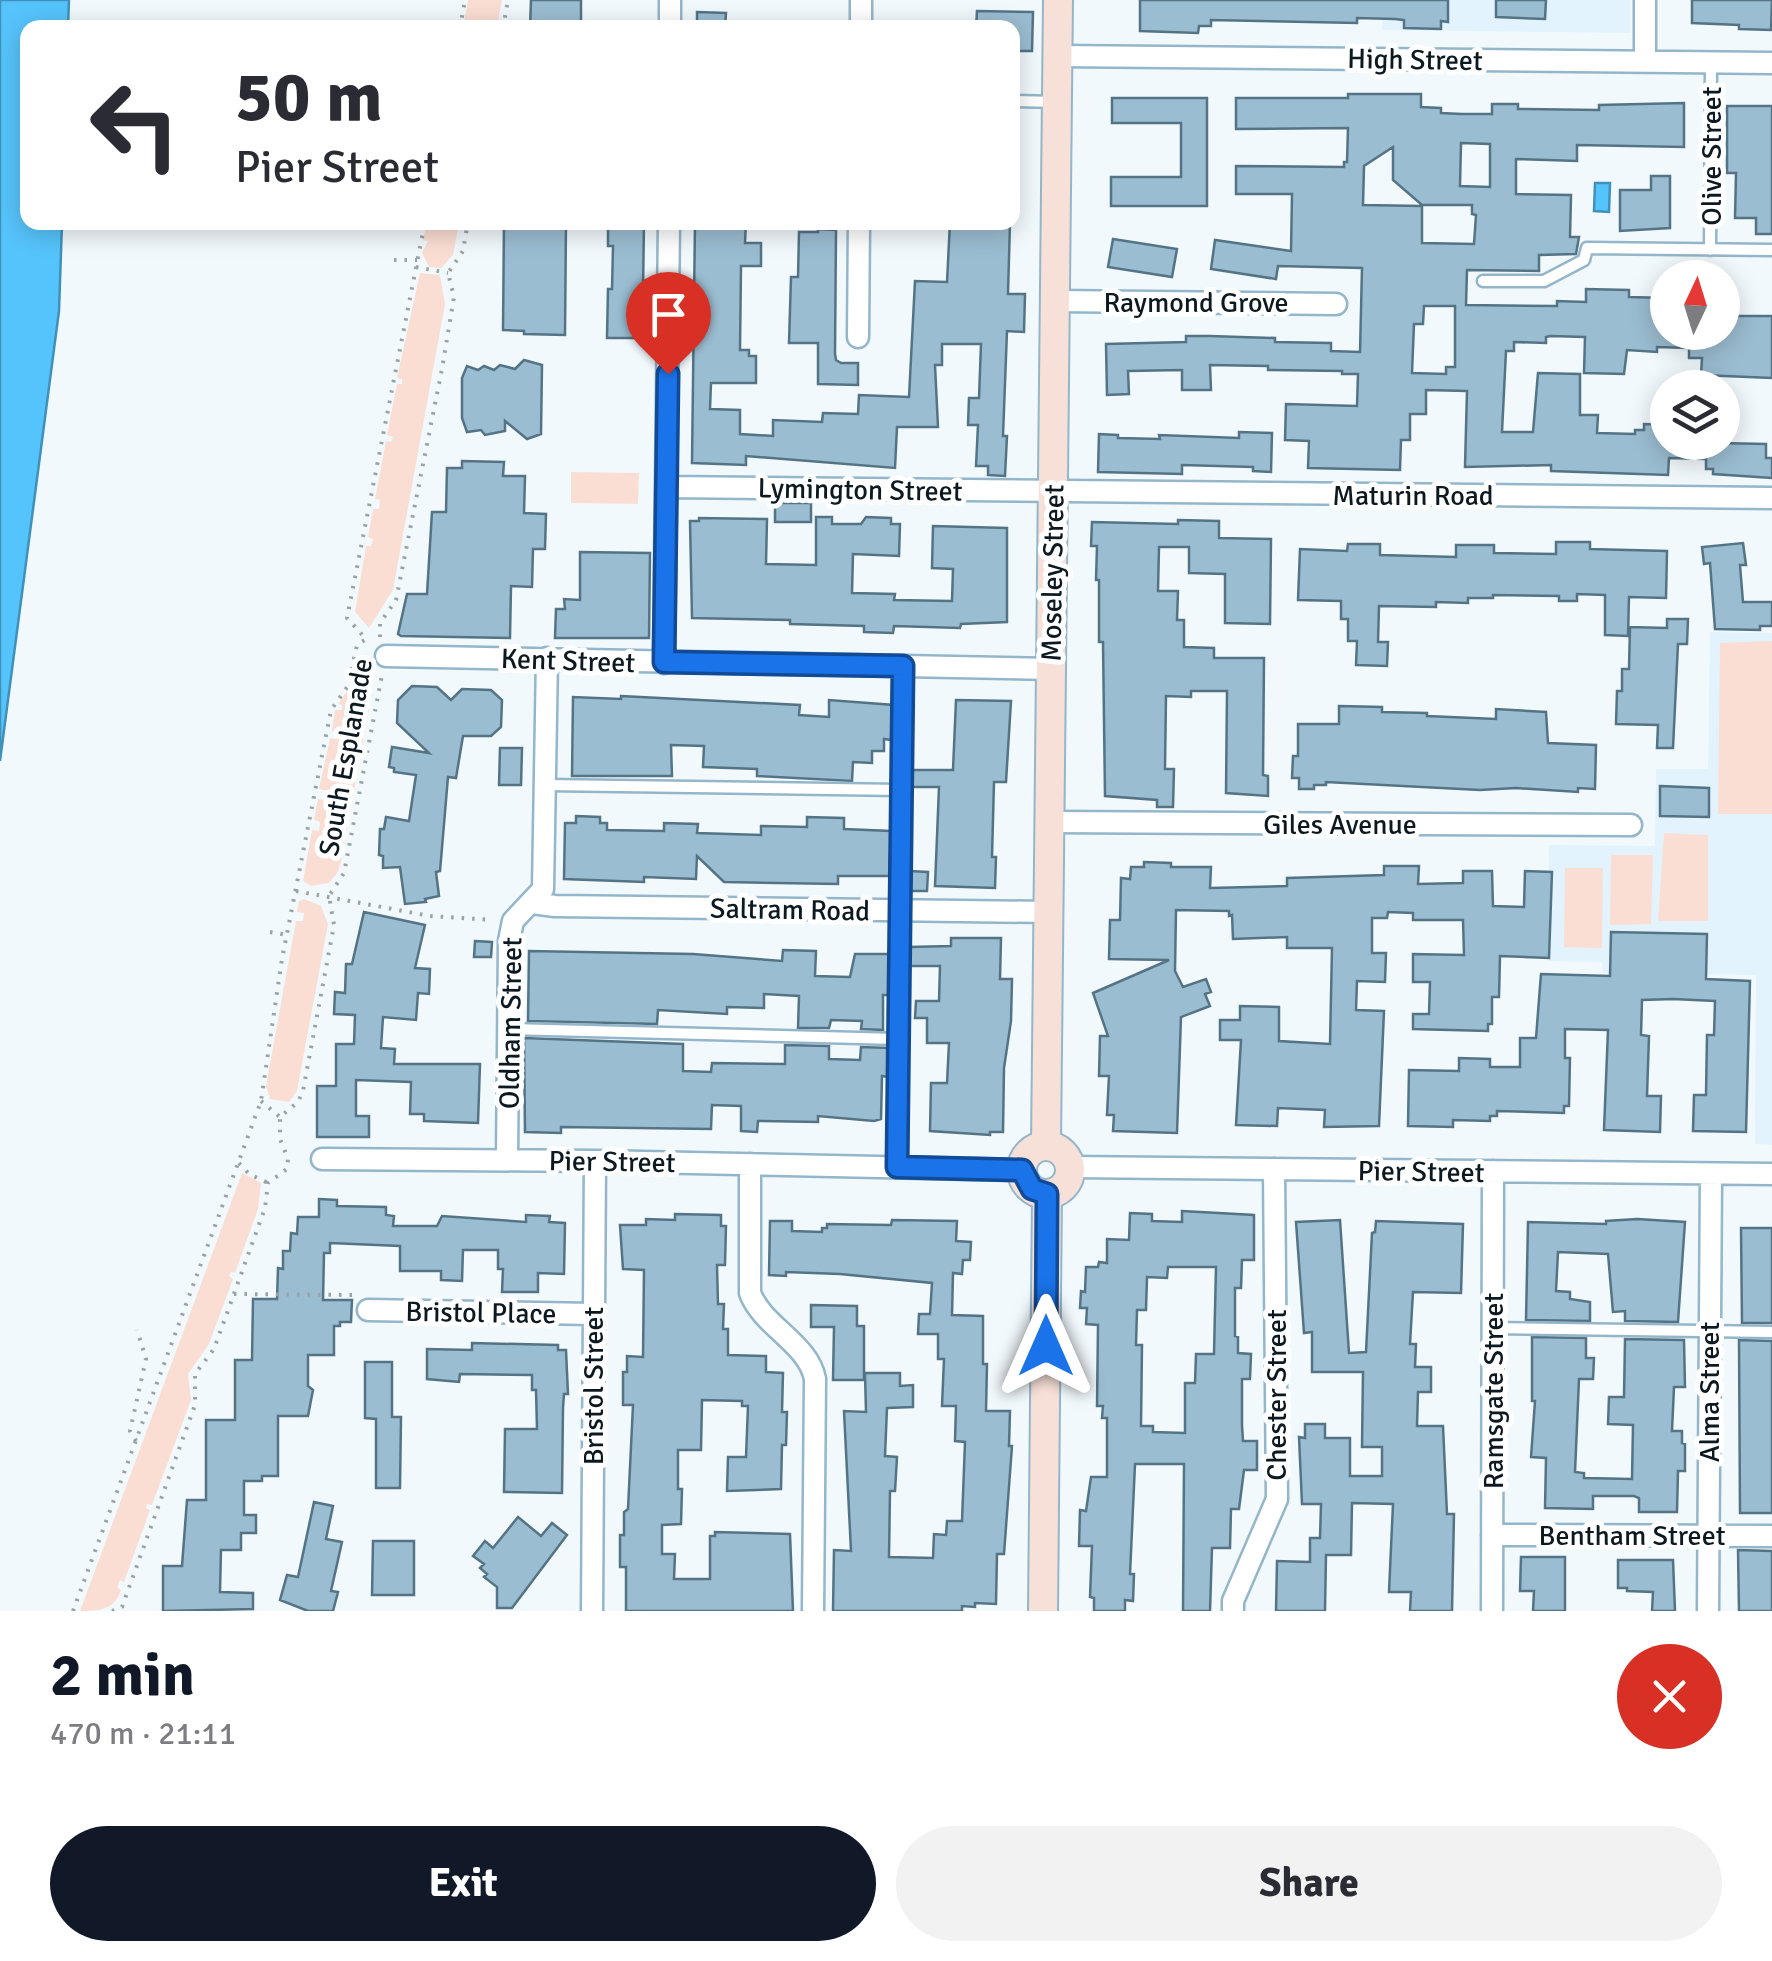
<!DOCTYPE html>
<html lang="en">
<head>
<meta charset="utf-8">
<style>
	body { margin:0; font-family:Signika,sans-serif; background:#f2f2f3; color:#2b2b33; height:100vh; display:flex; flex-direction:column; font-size:38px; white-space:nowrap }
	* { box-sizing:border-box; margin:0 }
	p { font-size:32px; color:#7c7c81 }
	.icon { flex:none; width:55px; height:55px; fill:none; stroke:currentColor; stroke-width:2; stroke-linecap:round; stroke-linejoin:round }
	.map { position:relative; height:1611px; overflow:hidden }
	.details { display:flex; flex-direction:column; background:#fff; flex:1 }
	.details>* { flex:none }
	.banner { position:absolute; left:20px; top:20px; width:1000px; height:210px; border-radius:20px; box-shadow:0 5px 25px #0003; background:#fff; color:#2b2b33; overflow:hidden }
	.needle { width:65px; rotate:4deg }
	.tools { position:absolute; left:1650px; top:260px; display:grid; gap:20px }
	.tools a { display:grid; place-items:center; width:90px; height:90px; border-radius:50%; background:#fff; box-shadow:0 5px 25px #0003; font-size:50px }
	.pin { position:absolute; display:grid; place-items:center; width:85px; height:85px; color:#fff; margin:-102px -42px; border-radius:50% 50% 50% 0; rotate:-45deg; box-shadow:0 0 10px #0007 }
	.pin .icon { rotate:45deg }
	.me { position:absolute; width:110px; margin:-55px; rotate:0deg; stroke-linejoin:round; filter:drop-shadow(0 0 8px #0008) }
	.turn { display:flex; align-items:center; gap:35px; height:210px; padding:0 50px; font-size:45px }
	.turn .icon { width:130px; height:130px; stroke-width:2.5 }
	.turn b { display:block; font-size:70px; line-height:85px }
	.round { display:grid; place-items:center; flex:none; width:105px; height:105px; border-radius:52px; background:#f2f2f3 }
	.overview { display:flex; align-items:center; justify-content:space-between; height:170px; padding:0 50px }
	h1 { font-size:60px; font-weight:700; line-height:75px; color:#111827 }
	.primary-button { display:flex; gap:20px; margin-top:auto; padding:20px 50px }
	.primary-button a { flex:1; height:115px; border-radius:60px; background:#111827; color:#fff; font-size:40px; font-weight:700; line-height:115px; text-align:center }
	.primary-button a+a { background:#f2f2f3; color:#2b2b33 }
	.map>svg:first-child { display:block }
	.built { fill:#e2f3fd }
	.green { fill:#fbded3 }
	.water { fill:#56c4fc; stroke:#4091ba; stroke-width:2.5 }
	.building { fill:#9bbdd1; stroke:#547486; stroke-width:2.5; fill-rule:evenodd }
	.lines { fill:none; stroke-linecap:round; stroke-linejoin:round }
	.lane-casing { stroke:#94b6ca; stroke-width:15 }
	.street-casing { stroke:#94b6ca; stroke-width:25 }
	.secondary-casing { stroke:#94b6ca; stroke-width:32 }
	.path { stroke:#98a2a7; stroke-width:4; stroke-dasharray:2.5 8; stroke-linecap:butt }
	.lane { stroke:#fff; stroke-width:10 }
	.street { stroke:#fff; stroke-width:20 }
	.secondary { stroke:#f7e0d7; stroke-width:28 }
	.route-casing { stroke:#114b97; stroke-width:25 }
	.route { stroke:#1a73e8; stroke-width:18 }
	.labels { text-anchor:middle; stroke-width:10; stroke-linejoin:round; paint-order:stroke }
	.street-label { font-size:28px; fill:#0c1920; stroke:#fff }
</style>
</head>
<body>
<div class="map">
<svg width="1772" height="1611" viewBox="0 0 1772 1611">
	<rect width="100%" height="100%" fill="#f2f9fd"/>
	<!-- built -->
	<path class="built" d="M1383,0H1630V33L1382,30Z
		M1710,632L1772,633V1145L1755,1144L1756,975L1603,973L1602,962L1548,961L1549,845L1655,846L1656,769H1708Z"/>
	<!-- green -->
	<path class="green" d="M468,0H502L497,27H468V24L464,23Z
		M427,222L459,223L453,255L441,268L429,267L422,253L428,241L423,240Z
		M420,273L440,275L445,304L393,590L369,628L355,612L366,546H371L373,539L368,537L373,509H379L380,500L375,499L386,441L391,442L393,437L387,435L397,384H402V379L397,378Z
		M571,472L639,473L638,504L571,503Z
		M1772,641V814H1718L1720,643Z
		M357,676L369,709L341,862L338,872L329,883L311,886L303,881L312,830L319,831L320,822L314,820L318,799L326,800L327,791L319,789L330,738L336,739L337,733L332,731L335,710H342V705L338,704Z
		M1664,833L1708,835V921H1658Z
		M1611,855H1653L1651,924L1610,925Z
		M1565,868H1603L1602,948L1564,947Z
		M304,899L321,906L328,924L297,1091L289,1102L270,1099L266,1086L296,921H303L304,913L297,912L299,901Z
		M242,1173L261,1183L258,1209L235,1273L231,1272L229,1276L233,1279L209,1344L188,1374L191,1400L152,1505L147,1504L146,1508L150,1510L124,1582L120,1580L117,1587L121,1590C115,1610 98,1611 80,1611Z"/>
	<!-- water -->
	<path class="water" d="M0,0H69L68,27L28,28V222L62,223L59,311L0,761Z
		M1595,183H1610L1609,212L1594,211Z"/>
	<!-- building -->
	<path class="building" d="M531,0H581V28H530Z
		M1140,0H1448V22L1441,21V29L1404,28V20L1395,19L1357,18V23L1211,20V26H1199L1198,33L1140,31Z
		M1496,0H1546L1545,19L1496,17Z
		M1692,0H1772L1771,30L1739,29V25L1692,23Z
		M977,11L1033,12L1032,51H1012V28H976Z
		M697,12L726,13L725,28H697Z
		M1348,94H1421V107L1441,108V113L1462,114H1492V104H1518V109L1599,110V105L1684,103V147L1577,145V161L1516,159V194L1571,195L1570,237H1579L1576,254L1539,255V271L1467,270L1466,305L1557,306V301L1586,302V289L1629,290V297L1667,298L1668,332H1722V316H1772V378L1701,375L1702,358H1689V348L1657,347V352L1627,350L1624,374L1584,373L1585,337L1550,336L1546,337V343L1514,342V351H1506L1502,432H1533L1538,373L1580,374V415H1598L1597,433L1635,434V430H1644V424L1668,425V442L1766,444V458H1772V478L1713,474V469H1706V459L1669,458L1668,475L1551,471V465L1465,467L1467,391L1426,390V414H1410V440H1401L1400,470L1308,468L1309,441L1285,440L1286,404L1357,406L1358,374H1342V371L1268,370V366L1210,365L1211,390H1182V370L1128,371L1129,394L1107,395L1106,344L1186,342V336H1210L1275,338V342L1331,343V351L1360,352L1362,268L1278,266L1276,279L1211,269L1215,240L1291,251L1292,194H1236V166L1344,167V162H1347L1348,128L1236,129V98H1348ZM1461,143L1490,144V187L1460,186ZM1393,147V180L1422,205H1472V214L1476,215L1474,244L1422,243V206L1363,205L1364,166ZM1424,306H1455V367H1446V374L1412,373L1414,324H1423Z
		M1112,98H1207V206H1111V177H1181V123H1112Z
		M1727,106H1772V234H1756V218H1735L1736,173H1727Z
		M1651,176H1670V228L1620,231V190H1651Z
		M504,222H566L565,335L524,334V331L503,330Z
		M608,222H644L643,292H638V338H607L608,289H612L613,246H608Z
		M695,222H746L745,243H761V266H741L740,350H749V356H756V383H711L710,409L740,410V434L773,436V420L822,422L823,413L858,414L859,395L909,397L915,281L947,282L950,222H1010L1008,294H1025L1024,332L1007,331L1003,436H1007L1005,476L988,475V466H976L978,425H968L969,398H979L981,344H942V365H935L938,427H897L895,468L746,456V465L692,463Z
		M818,229L836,230L835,354L836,360L841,363H858V385L818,384V343H789L791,277H798L799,232H818Z
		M1113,239L1177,249L1172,277L1108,267Z
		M524,360L542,365L541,434L527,439L505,421V431L485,435L481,430L467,432L462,418V378L467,366L478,370L484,366L494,370L500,365L515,369Z
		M1239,432L1272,433L1271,472L1253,471V467L1182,465V474L1098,472L1099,434L1118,435V438L1160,439L1159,435L1239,438Z
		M462,461L504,462L503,476H525L524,513L546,514L545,549H533L532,587L511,586L510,638L401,636L398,634L407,594H427L432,512H446L447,468H462Z
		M775,503H811V522H775Z
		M816,517H832V524H861L866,517L891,518V524H900L899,556L853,554L852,593L895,594L894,600L952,601L953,569L932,568L933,526L1007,528V622L961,624L960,628L894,626L893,633L864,632V626L790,624V620L692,618L690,521H699V518L767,519L766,564L816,565Z
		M1178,520L1219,521V538L1271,539L1270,624L1225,623V574L1189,573V547H1159L1158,591H1178L1177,620H1184V647L1214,648V658H1264L1263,775L1268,776V796L1226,793L1227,691H1191V697L1166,696L1165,769H1174L1173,807H1157V800L1105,796L1103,642H1099V580H1096L1097,546H1091L1092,522L1178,524Z
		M1556,542H1590V549L1667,551L1666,598L1629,597L1628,636L1605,635V595L1577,594V601H1559V596L1493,595V598H1468V603L1436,602V607L1379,606L1378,642H1388L1387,666L1356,665L1357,641H1348V619H1341V601L1298,600L1300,549L1347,551L1348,544H1380V555L1456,557V545H1494V553L1556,554Z
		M1743,543L1746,565H1740L1743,602H1772V626H1760V630L1715,629L1710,563L1704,564L1702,547Z
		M580,552L650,553L649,638H555L556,609H565L564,599L580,600Z
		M1667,619H1688L1687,644H1678L1673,748H1657L1658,725L1616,724L1617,691H1622V669H1629L1630,627L1667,628Z
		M412,686L437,687L451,700L462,689L491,690L502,700L501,727L491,736H463L456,778L448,777L440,871L436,872L439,896L425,899L426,902L405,904L400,867L383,868V856L379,855L380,829H384L386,817L409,821L416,775L394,772V768L389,767L392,747L429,753L397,723L398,700Z
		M621,696L800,705L799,715L829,717V700L894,705L892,740L884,739V751H872V763L853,762L852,781L757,776V769L703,767L704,746L671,745L672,776H572L573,697L621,699Z
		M956,700L1011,701L1006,782H994L992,857H996L995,888L935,886L939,787H912V770H953Z
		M1339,706L1382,707V712L1427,713V716L1496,719V709L1546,712L1548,743L1596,745L1595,789L1578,788V792L1516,788L1480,790L1326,782V785H1314V789H1299V778H1292L1293,756H1298V724H1339Z
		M500,748H522L521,785H499Z
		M1660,786L1709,788V817L1660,816Z
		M576,816L600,817V823H607V830L664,831V823L698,824L697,833L761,835V826L807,827V817L844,818V829L891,831L889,876H838V884L724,882L697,856L696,879L644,877V882L564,879L565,823H576Z
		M1144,862L1171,863V867H1211L1210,888L1287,886V878L1384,875V866H1419L1418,884L1463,883V871H1492L1493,906L1524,907L1525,871L1552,872L1549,958L1500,956L1499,997H1492V1024H1488V1031L1413,1029V1014H1429L1430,982H1413V954L1464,955L1463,920H1413V913L1388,912L1387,918H1372V953H1386L1385,982L1357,981L1356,1010L1384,1011L1379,1126L1324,1127L1325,1110L1278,1108L1277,1126L1236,1125L1241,1040H1220V1020H1240V1006L1279,1007V1041L1330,1044L1332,948H1287V937L1233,939L1232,915L1229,916V911L1176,910L1175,971L1183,987L1206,979L1211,992L1205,994L1210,1006L1181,1017L1177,1133L1113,1131L1114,1115H1107L1109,1076H1099L1100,1036H1108L1093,993L1169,960L1109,959L1110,920H1120L1121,878L1130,879L1131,867H1144Z
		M909,871L928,872L927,891H909Z
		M364,912L425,925L415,968L430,969L429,994L418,993L416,1020L383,1017L381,1048L395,1049L394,1064H480L478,1123L424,1121V1114H410L411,1082L356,1080V1116H369V1137H317V1086H336V1044H354L355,1015L334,1014L335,992L345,993L346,964H352Z
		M1611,932L1707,934L1706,979L1750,981L1746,1132L1693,1131L1694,1095H1706L1707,1035H1714L1715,1001L1673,999L1642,1000L1641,1035L1649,1036L1647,1096H1661L1660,1132L1604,1130L1608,1030L1565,1029V1058H1570L1569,1106H1564V1113L1497,1111V1116H1490V1121L1453,1120V1127L1408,1126L1409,1070L1459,1071V1058L1490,1059V1067H1520V1038H1536L1541,974L1610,976Z
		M951,938H1001L1000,979H1012L1011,1021L1004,1068L1003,1132H990V1135L930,1131L931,1083H947L949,1043H927V1018H915L916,1001H939L940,966H909V947L951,946Z
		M475,941L492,942L491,957H474Z
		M783,950L816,951L815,976L850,977L855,954H891L890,995H883V1030L861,1029L862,1021L831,1020L829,1028H798L799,996L764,994V1008L727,1007V1014L658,1010L657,1024L528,1021L529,951L693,954L782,961Z
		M524,1038L683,1044V1071L711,1072L712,1063L785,1064V1045L829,1046V1059L860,1060L861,1047L890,1048L889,1077L882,1076L881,1119L874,1121L818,1116V1122L758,1121L757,1132L741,1131V1106L712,1105L711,1129L561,1127V1133L525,1132Z
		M319,1199L337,1200V1206L386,1207V1215L394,1216L393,1226H437L442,1216L526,1222V1215L550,1216L549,1222L565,1223L564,1274L538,1273V1292H502L503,1269H498V1250H463L462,1281L441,1280V1271H400V1246L330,1243V1253H324L323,1300H352L351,1322H340V1326H334V1355H308V1386L313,1390L308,1416H278V1476H262V1481H244V1515H256V1533H241V1550H221L220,1592L253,1593V1609L163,1611V1566H182L187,1500H206V1420H235V1360H252L253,1299H277L278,1268L283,1269V1251H290L291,1233L297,1234L298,1217H319Z
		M1182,1211L1254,1215V1260H1242L1241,1288H1235V1336L1238,1337V1353L1251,1354L1250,1379H1242V1425L1243,1441H1257V1470H1244L1239,1509H1231L1230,1548H1212L1210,1611H1183L1184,1464H1135L1130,1574H1134L1133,1601L1125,1600V1611H1094V1598L1090,1597L1092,1546H1079L1080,1510L1086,1511L1091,1477H1107V1418H1102L1103,1406H1097L1098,1325L1086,1324L1087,1308H1080L1081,1291L1085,1292L1086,1267H1098L1099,1262L1107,1263V1239L1129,1240L1130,1213L1152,1214V1221L1182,1222ZM1168,1267H1216L1214,1354H1196L1195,1383H1185V1433L1153,1432V1426H1141L1142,1345H1136L1137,1310H1146L1147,1277L1167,1278Z
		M675,1214L721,1215V1226H726L725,1265H717L718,1304H724L723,1329H728V1355L766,1356V1372L783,1373L782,1412H787L786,1445H782L781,1489L727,1491L728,1457H746L748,1406H742V1401L702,1400L701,1450H678V1489H682L681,1524L662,1525V1554H675L674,1579H710V1536H715V1532L790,1534L793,1611H626V1567H620V1535H624V1512L628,1509L633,1405H623V1372H627V1356L643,1357L644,1270L623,1269L620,1225H646V1219L675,1220Z
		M1637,1219L1685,1222L1678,1322L1625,1321V1311L1613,1312L1608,1254L1558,1252L1556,1291L1570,1292V1299L1590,1302V1321L1526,1320L1528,1222L1606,1224V1221Z
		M892,1220L957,1221L956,1241L971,1242L970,1260H963L962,1274L953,1273L952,1315L983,1316V1364H987L986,1411H1010L1009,1446H1012L1004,1554H997L996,1604L975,1603V1607L962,1606V1611H833L834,1550L851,1551L844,1411L866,1412L865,1373H900V1386L913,1385V1407L887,1408L885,1456L897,1457L895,1491H890L889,1557L933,1558L934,1534L946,1535L947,1521H962L965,1442L955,1441L956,1406H942L944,1359H938V1334H918L919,1314H930L932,1283L840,1274L786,1272V1276L769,1275L770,1221H792V1231L822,1232V1228H827V1224L891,1225Z
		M1340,1220L1349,1353L1366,1352L1372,1233L1375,1232L1376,1221L1463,1224L1461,1293L1413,1292L1410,1344H1416L1415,1367H1431V1392H1418L1417,1426H1443L1447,1514H1454L1452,1611H1410L1411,1592H1389L1393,1504L1352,1503L1351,1555H1326L1325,1611H1276L1277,1561L1310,1562V1538H1320L1321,1504H1302L1299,1437L1305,1438V1424H1325V1438H1350V1476H1382V1447H1362L1363,1372H1312V1332L1304,1333L1296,1222Z
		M1741,1228H1772V1323H1742Z
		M811,1305L857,1306V1326H864V1380H833L834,1327H811Z
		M1532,1337L1586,1338V1358H1594L1593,1379H1579L1575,1472L1584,1473V1478L1632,1479L1633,1425L1608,1424L1609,1397H1624L1625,1339L1684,1340L1685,1387H1674L1672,1431H1682V1443L1685,1444V1471H1678L1677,1512H1639V1498L1634,1496H1593V1509L1545,1508L1546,1458L1531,1457L1535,1401H1532Z
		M1739,1340L1772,1341V1513H1740Z
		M472,1343L558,1345V1350H566L568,1394H564L563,1408L562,1493L504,1492L505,1429H537L536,1390H532V1375L460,1374L459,1382L427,1379V1349L472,1350Z
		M365,1362H392V1417H401L400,1488H376V1419L365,1418Z
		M314,1502L333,1506L326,1539L342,1542L331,1591L338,1592L333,1611H308L280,1600L287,1575L298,1577Z
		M518,1517L541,1536L552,1523L567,1535L512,1608H497V1587L484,1577L487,1574L480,1568L484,1564L473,1556L485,1541L493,1548Z
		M373,1541H414V1595H372Z
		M1738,1550L1772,1551V1611H1739Z
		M1521,1557H1565V1611H1533L1534,1591H1520Z
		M1618,1560H1673L1675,1611H1652L1653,1592L1627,1591V1588H1618Z"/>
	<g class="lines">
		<defs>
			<path id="lane" d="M1012,101L1056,102
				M1710,250L1711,63
				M1483,281H1544L1584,260L1587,248L1772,250
				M546,785L901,790
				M509,1029L898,1039
				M897,1167L903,666
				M1493,1328L1772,1332"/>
			<path id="street" d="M670,28V0
				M861,28V0
				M1058,56L1772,63
				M1645,61V0
				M1055,301L1336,304
				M858,337L859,222
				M667,487L1772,498
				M386,656L1051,669
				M664,663L669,222
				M1050,822L1631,825
				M532,903L555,906L1048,912
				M322,1159L595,1161L1022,1170
				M507,1160L509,941L513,921L543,889L547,658
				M750,1164V1293C763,1327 808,1343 815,1379L813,1611
				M1070,1167L1772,1174
				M368,1310L594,1314
				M1492,1535L1772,1536
				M592,1611L595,1161
				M1233,1611V1601L1277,1499L1274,1169
				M1492,1611L1493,1171
				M1708,1611L1711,1174"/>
			<path id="secondary" d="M1046,1146L1058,0
				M1022 1170a24 24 0 1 1 48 0a24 24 0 1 1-48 0Z
				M1043,1611L1047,1194"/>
		</defs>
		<!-- lane casing -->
		<use href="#lane" class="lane-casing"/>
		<!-- street casing -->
		<use href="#street" class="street-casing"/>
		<!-- secondary casing -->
		<use href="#secondary" class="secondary-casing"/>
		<!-- path -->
		<path class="path" d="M460,28L465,0
			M503,28L508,0
			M394,260H417
			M416,267L448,273
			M380,637V623L396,600L442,369L454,297L448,273L463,251L468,222
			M352,672L365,678L372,670
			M296,891L430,916L493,920
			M270,932L287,935
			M261,1101L280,1117
			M239,1163L249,1174L268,1183
			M234,1294L355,1295
			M136,1441L130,1431L146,1359L137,1330
			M73,1611L261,1101L282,959L331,710L348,686L357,645L366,639L347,618L425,222
			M112,1611L122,1607L195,1405V1374L214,1349L265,1208L268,1183L287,1169L288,1159L280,1139V1117L298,1102L303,1091L334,925L329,896L344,873L382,675"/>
		<!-- lane -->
		<use href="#lane" class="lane"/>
		<!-- street -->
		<use href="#street" class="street"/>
		<!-- secondary -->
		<use href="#secondary" class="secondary"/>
	</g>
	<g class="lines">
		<defs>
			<path id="route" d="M668,374L664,662L903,666L897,1167L1022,1170L1032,1189L1047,1194L1046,1346"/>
		</defs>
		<!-- route casing -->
		<use href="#route" class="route-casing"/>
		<!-- route -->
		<use href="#route" class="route"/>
	</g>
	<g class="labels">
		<!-- street labels -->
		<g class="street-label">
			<text transform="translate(1415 59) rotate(1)" y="10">High Street</text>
			<text transform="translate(1711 156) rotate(-90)" y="10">Olive Street</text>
			<text x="1196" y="312">Raymond Grove</text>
			<text transform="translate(860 489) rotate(1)" y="10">Lymington Street</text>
			<text x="1413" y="505">Maturin Road</text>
			<text transform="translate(1052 573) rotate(-89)" y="10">Moseley Street</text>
			<text transform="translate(568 660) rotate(2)" y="10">Kent Street</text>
			<text transform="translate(345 757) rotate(-80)" y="10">South Esplanade</text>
			<text x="1340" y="834">Giles Avenue</text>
			<text transform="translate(790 909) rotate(1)" y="10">Saltram Road</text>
			<text transform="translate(510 1023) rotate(-89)" y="10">Oldham Street</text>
			<text transform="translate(612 1161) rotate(1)" y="10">Pier Street</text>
			<text transform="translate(1421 1171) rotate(1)" y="10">Pier Street</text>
			<text transform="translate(481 1312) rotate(1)" y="10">Bristol Place</text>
			<text transform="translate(593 1386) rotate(-90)" y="10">Bristol Street</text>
			<text transform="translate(1493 1391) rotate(-90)" y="10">Ramsgate Street</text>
			<text transform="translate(1709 1392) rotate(-90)" y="10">Alma Street</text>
			<text transform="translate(1276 1395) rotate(-90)" y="10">Chester Street</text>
			<text x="1632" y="1545">Bentham Street</text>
		</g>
	</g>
</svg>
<div class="tools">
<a><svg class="needle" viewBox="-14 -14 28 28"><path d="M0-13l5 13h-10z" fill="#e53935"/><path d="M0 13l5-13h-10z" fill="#7c7c81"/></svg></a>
<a><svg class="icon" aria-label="layers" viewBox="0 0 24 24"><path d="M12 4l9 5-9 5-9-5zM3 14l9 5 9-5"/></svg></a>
</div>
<div class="pin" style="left:668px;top:374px;background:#d93025"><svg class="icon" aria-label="arrive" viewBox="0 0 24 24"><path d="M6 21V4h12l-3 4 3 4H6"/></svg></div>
<svg class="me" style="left:1046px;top:1346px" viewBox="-20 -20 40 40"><path d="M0-17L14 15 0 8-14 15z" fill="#1a73e8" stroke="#fff" stroke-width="4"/></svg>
<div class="banner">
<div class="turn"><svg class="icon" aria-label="left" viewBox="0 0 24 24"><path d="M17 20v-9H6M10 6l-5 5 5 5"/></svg><div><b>50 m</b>Pier Street</div></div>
</div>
</div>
<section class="details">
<div class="overview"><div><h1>2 min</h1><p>470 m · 21:11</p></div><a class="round" style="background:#d93025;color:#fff"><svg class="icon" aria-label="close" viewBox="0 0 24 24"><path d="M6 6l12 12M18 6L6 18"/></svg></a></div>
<div class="primary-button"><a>Exit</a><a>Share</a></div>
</section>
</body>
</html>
